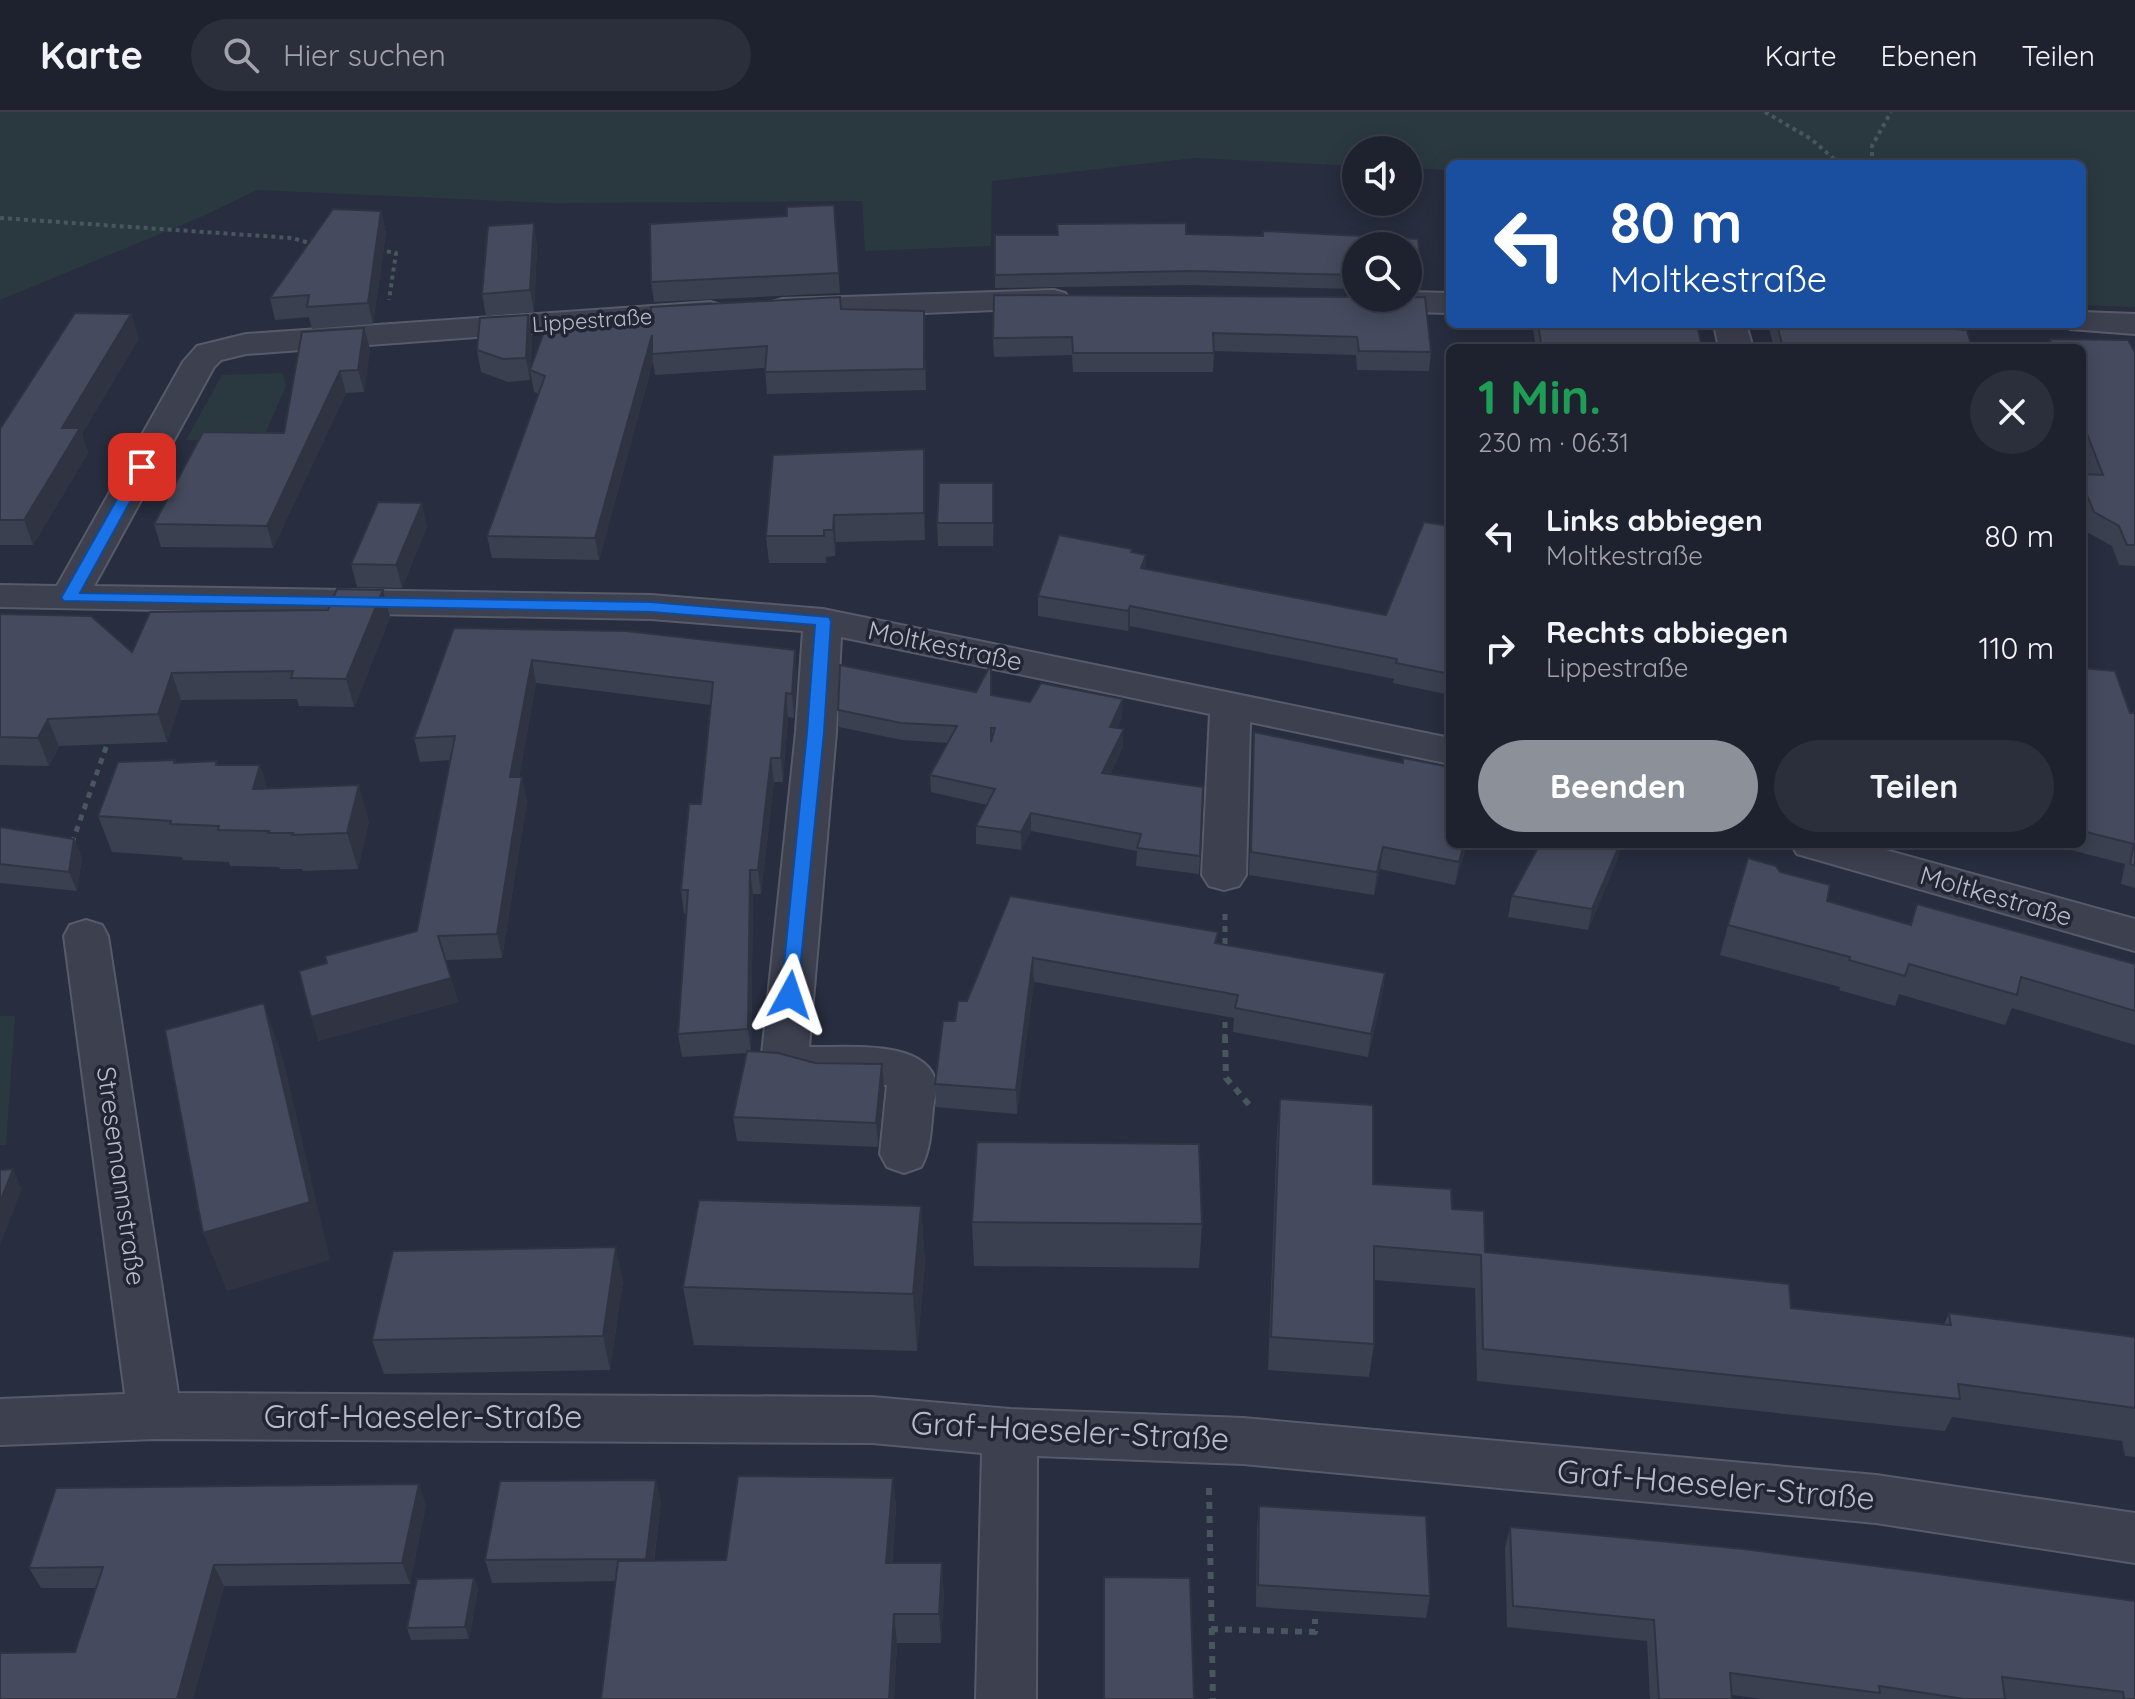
<!DOCTYPE html>
<html lang="de">
<head>
<meta charset="utf-8">
<style>
	body { margin:0; font-family:Quicksand,sans-serif; background:#2b2f3b; color:#f1f3f6; height:100vh; display:flex; flex-direction:column; font-size:30px; white-space:nowrap }
	* { box-sizing:border-box; margin:0 }
	p { font-size:26px; color:#a1a4aa }
	.icon { flex:none; width:44px; height:44px; fill:none; stroke:currentColor; stroke-width:2; stroke-linecap:round; stroke-linejoin:round }
	.map { position:relative; flex:1; overflow:hidden }
	.drawer { position:absolute; left:1446px; top:232px; width:640px; height:504px; display:flex; flex-direction:column; background:#1e222f; border-radius:12px; box-shadow:0 4px 20px #0003,0 0 0 2px #3c3f4b }
	.drawer>* { flex:none }
	.hud { position:absolute; left:1446px; top:48px; width:640px; height:168px; border-radius:12px; box-shadow:0 4px 20px #0003,0 0 0 2px #3c3f4b; background:#1a4fa0; color:#fff; overflow:hidden }
	.controls { position:absolute; left:1342px; top:24px; display:grid; gap:16px }
	.controls a { display:grid; place-items:center; width:80px; height:80px; border-radius:50%; background:#1e222f; box-shadow:0 4px 20px #0003,0 0 0 2px #3c3f4b; font-size:40px }
	.pin { position:absolute; display:grid; place-items:center; width:68px; height:68px; color:#fff; margin:-34px; border-radius:16px; box-shadow:0 4px 12px #0006 }
	.me { position:absolute; width:88px; margin:-44px; rotate:5deg; stroke-linejoin:round; filter:drop-shadow(0 0 6px #0008) }
	.turn { display:flex; align-items:center; gap:28px; height:168px; padding:0 32px; font-size:36px }
	.turn .icon { width:104px; height:104px; stroke-width:2.5 }
	.turn b { display:block; font-size:56px; line-height:68px }
	.round { display:grid; place-items:center; flex:none; width:84px; height:84px; border-radius:42px; background:#2b2f3b }
	.overview { display:flex; align-items:center; justify-content:space-between; height:136px; padding:0 32px }
	h1 { font-size:48px; font-weight:800; line-height:60px; color:#1e9e55 }
	.action { display:flex; gap:16px; margin-top:auto; padding:16px 32px }
	.action a { flex:1; height:92px; border-radius:48px; background:#8c9099; color:#fff; font-size:32px; font-weight:800; line-height:92px; text-align:center }
	.action a+a { background:#2b2f3b; color:#f1f3f6 }
	ul { padding:0; list-style:none }
	li { display:flex; align-items:center; gap:24px; height:112px; padding:0 32px }
	li div { flex:1 }
	li b { display:block; font-size:30px }
	li em { font-style:normal }
	header { display:flex; align-items:center; gap:48px; box-sizing:border-box; height:112px; padding:0 40px; background:#1e222f; border-bottom:2px solid #3c3f4b }
	header strong { font-size:38px }
	nav { display:flex; gap:44px; margin-inline-start:auto; font-size:28px }
	.search { width:560px; height:72px; background:#2b2f3b; display:flex; align-items:center; gap:20px; box-sizing:border-box; padding:0 28px; border-radius:44px; color:#a1a4aa; font-size:30px }
	.map>svg:first-child { display:block }
	.green { fill:#2a3940 }
	.lines { fill:none; stroke-linecap:round; stroke-linejoin:round }
	.minor-casing { stroke:#575b69; stroke-width:4 }
	.path-far2 { stroke:#48565d; stroke-width:4; stroke-dasharray:4 4; stroke-linecap:butt }
	.path-far1 { stroke:#48565d; stroke-width:5; stroke-dasharray:6 6; stroke-linecap:butt }
	.path { stroke:#48565d; stroke-width:6; stroke-dasharray:7 7; stroke-linecap:butt }
	.minor { fill:#3c404f; fill-rule:evenodd }
	.wall { fill:#3b4051 }
	.shaded-wall { fill:#303442 }
	.building { fill:#454a5e; stroke:#303442; stroke-width:2; fill-rule:evenodd }
	.route { fill:#1a73e8; stroke:#114b97; stroke-width:2 }
	.labels { text-anchor:middle; stroke-width:7; stroke-linejoin:round; paint-order:stroke }
	.far-street-label { font-size:22px; fill:#b9bcc9; stroke:#212534 }
	.street-label { font-size:26px; fill:#b9bcc9; stroke:#212534 }
	.near-street-label { font-size:32px; fill:#b9bcc9; stroke:#212534 }
</style>
</head>
<body>
<header>
<strong>Karte</strong>
<div class="search"><svg class="icon" aria-label="search" viewBox="0 0 24 24"><circle cx="10" cy="10" r="6"/><path d="M15 15l6 6"/></svg>Hier suchen</div>
<nav><a>Karte</a><a>Ebenen</a><a>Teilen</a></nav>
</header>
<div class="map">
<svg width="2135" height="1587" viewBox="0 0 2135 1587">
	<rect width="100%" height="100%" fill="#282d3f"/>
	<!-- green -->
	<path class="green" d="M0,0H2135V195L2082,193V52H1450V58L1408,56V38H1356V54L1195,46L992,69L991,134L865,139L862,89L551,91L257,78L201,105L0,188Z
		M283,261L286,274L262,329L186,328L222,263Z
		M0,904H15L6,1033H0Z"/>
	<g class="lines">
		<defs>
			<path id="minor" d="M1054,178L1065,181L1070,188L1065,195L783,207L772,204L767,197L772,190L783,187Z
				M1408,180L1450,181V201L1367,199L1356,196L1351,189L1356,182V186H1408Z
				M710,190L721,193L726,200L721,207L246,242L221,248L214,255L94,474L651,483L823,497L1450,626V652L1250,610L1246,763L1239,774L1224,778L1209,774L1202,763L1210,602L841,525L836,620L809,935C844,936 927,926 936,971C937,978 934,989 933,996C931,1016 931,1037 921,1055L904,1061L887,1055L880,1042L887,973C846,971 784,983 762,942L796,620L803,519L651,507L0,495V473L57,474L183,250L197,234L246,222Z
				M2082,200L2135,202V222L2070,217L2067,212H2082Z
				M1714,212H1746L1753,236H1719Z
				M1791,732H1864L2135,807V839L1797,742Z
				M86,808L102,813L108,824L178,1281L872,1285L1010,1297L1243,1306L1876,1363L2135,1401V1451L1876,1411L1243,1352L1037,1344L1036,1587H976L982,1341L872,1331L155,1327L0,1333V1287L125,1282L64,824L70,813Z"/>
		</defs>
		<!-- minor casing -->
		<use href="#minor" class="minor-casing"/>
		<!-- path-far2 -->
		<path class="path-far2" d="M1765,0L1811,27L1840,52
			M1872,52V34L1891,0
			M0,106L292,126L313,132
			M379,138L396,141L389,188"/>
		<!-- path-far1 -->
		<path class="path-far1" d="M72,731L109,627
			M1225,802V836
			M1225,898V926"/>
		<!-- path -->
		<path class="path" d="M1225,924L1226,966L1252,996
			M1209,1376L1213,1587
			M1211,1517L1315,1520V1507"/>
		<!-- minor -->
		<use href="#minor" class="minor"/>
	</g>
	<!-- wall -->
	<path class="wall" d="M834,93L840,181L654,190L651,170L787,104Z
		M381,99L386,121L373,212L312,217L309,205L275,208L270,186Z
		M1186,111V122L1263,124V119L1418,127L1422,164L1420,178H1408V134H1356V177L1190,173L995,176V123H1058L1057,112Z
		M537,133L534,200L486,204L482,182Z
		M1356,185L1431,240L1429,259L1357,258L1356,243L1214,239L1213,260H1073L1072,243L994,245L993,226Z
		M841,197L924,199L926,278L767,282L765,256L655,263L653,250L599,448L492,446L487,424L539,282L534,280L530,258L651,212Z
		M1532,212H1697L1702,236H1536Z
		M1768,212H1898L1972,236H1774Z
		M364,216L370,237L364,280L346,281L273,436L161,435L154,412L284,321Z
		M532,225L530,268L508,270L481,260L477,238Z
		M139,226L82,322L88,341L33,433H0V317Z
		M2050,227L2135,240V454L2119,453L2112,434L2087,420L2082,408V362H2088L2082,346V236H2047Z
		M924,337L925,428L836,430L835,444L826,445V451H769L766,424Z
		M994,394L993,434H938L937,411Z
		M427,414L402,476L357,475L351,452Z
		M1450,414V583L1393,571L1394,567L1130,514L1128,519L1038,504V484L1132,437V440L1146,457L1386,503Z
		M383,478L390,505L354,595L299,594L297,587L181,588L167,630L59,634L49,654L0,653V502L132,540L328,498Z
		M454,516L797,561L794,606L788,605L783,670H774L761,782H753L751,939L815,951L882,952L884,976L878,1035L737,1029L733,1005L747,941L682,945L678,922L687,802H684L681,778L701,692L711,593L536,571L519,665L527,689L502,846L446,848L458,890L318,929L327,851L417,819L450,648L420,650L414,626Z
		M2082,556L2130,601H2135V776L2121,772L2125,752L2048,732H2082Z
		M992,583L1122,605L1117,616L1123,635L1110,662L1203,675L1199,762L1136,754L1137,739L1031,719L1021,738L976,732V714L987,693L931,680L930,663L948,631L902,628L839,615L838,598Z
		M1254,620L1402,651L1403,646L1450,732H1467L1455,773L1380,757L1374,783L1249,763Z
		M175,648L176,651L260,653L267,676L369,709L358,757L303,759L302,757H280L279,755L230,754L229,750L183,748L182,745L112,740L98,704Z
		M0,715L74,727L82,746L77,779L0,771Z
		M1619,744L1588,818L1508,805L1512,784Z
		M1780,760L1827,789L1910,812L1917,792L2135,852V933L2012,896L2005,913L1899,882L1895,894L1839,878L1840,875L1720,843L1728,813Z
		M1010,784L1217,831L1385,861L1382,885L1368,945L1233,920L1234,906L1034,870L1017,1002L936,995L935,972L955,909L967,889Z
		M1280,987L1373,1072L1452,1097L1485,1140L1791,1196L1944,1212L1949,1201L2135,1225V1345L2125,1344L2122,1329L1952,1305L1945,1319L1477,1269L1475,1176L1374,1168V1232L1369,1265L1268,1258L1277,1020Z
		M921,1094L925,1152L917,1239L694,1233L683,1175Z
		M972,1110L1202,1112L1199,1156L974,1154Z
		M623,1169L610,1258L384,1262L372,1228Z
		M893,1366L896,1396L892,1451L944,1480L941,1531H897L894,1587H601L616,1469L492,1471L485,1448L656,1368L661,1390L654,1449L726,1448Z
		M426,1393L410,1472L224,1474L193,1587H0L75,1540L96,1476H41L29,1456Z
		M1259,1394L1430,1484L1426,1506L1256,1495L1257,1417Z
		M1510,1415L1930,1461L2135,1587H1763L1732,1583V1587H1650L1647,1529L1507,1515L1505,1436Z
		M474,1466L478,1477L469,1527L411,1528L407,1516Z"/>
	<!-- shaded-wall -->
	<path class="shaded-wall" d="M381,99L386,121L373,212L368,191Z
		M534,111L537,133L534,200L530,178Z
		M131,202L139,226L82,322L88,341L33,433L24,408L62,316Z
		M528,203L532,225L530,268L526,246Z
		M364,216L370,237L364,280L358,258Z
		M652,223L653,250L599,448L595,426Z
		M340,259L346,281L273,436L267,414Z
		M924,337L925,363V428L924,401Z
		M422,391L427,414L402,476L396,453Z
		M834,403L836,430L835,444L833,418Z
		M1146,443V462L1141,456Z
		M383,478L390,505L354,595L346,567Z
		M1130,494V514L1128,519V499Z
		M795,538L797,561L794,606L792,582Z
		M532,548L536,571L515,689L510,665Z
		M172,561L181,588L167,630L158,602Z
		M786,581L788,605L783,670L781,646Z
		M1123,587L1122,605L1110,632V615Z
		M48,607L59,634L49,654L38,626Z
		M1124,617L1123,635L1102,679V661Z
		M771,646L774,670L761,782L758,758Z
		M260,653L271,689L253,677Z
		M522,665L527,689L502,846L497,822Z
		M359,673L369,709L358,757L347,721Z
		M1031,701V719L1021,738V720Z
		M74,727L82,746L77,779L69,760Z
		M1464,732H1467L1455,773L1459,750Z
		M1620,732H1622L1619,744L1588,818L1592,797Z
		M1383,735L1380,757L1374,783L1377,760Z
		M750,758L753,782L751,941L748,917Z
		M1033,846L1034,870L1017,1002L1016,978Z
		M1385,861L1382,885L1368,945L1371,922Z
		M451,866L458,890L318,929L311,905Z
		M264,891L284,950L330,1148L227,1179L203,1121Z
		M882,952L884,976L878,1035L876,1011Z
		M13,1057L22,1077L0,1133V1090Z
		M921,1094L925,1152L917,1239L913,1182Z
		M616,1135L623,1169L610,1258L603,1224Z
		M893,1366L896,1396L889,1480L886,1451Z
		M656,1368L661,1390L651,1469L646,1447Z
		M419,1372L426,1393L410,1472L402,1451Z
		M942,1451L944,1480L941,1531L939,1502Z
		M214,1453L224,1474L193,1587H177Z
		M474,1466L478,1477L469,1527L465,1515Z
		M894,1502L897,1531L894,1587H889Z"/>
	<!-- building -->
	<path class="building" d="M834,93L839,161L651,170L650,112L787,104V95Z
		M333,97L381,99L368,191L307,195L309,183L270,186Z
		M534,111L530,178L482,182L488,114Z
		M1186,111V122L1263,124V119L1418,127L1422,164H1410L1408,167V134H1356V163L1191,159L995,163V123H1058L1057,112Z
		M994,183L1356,185V186L1425,185L1431,240L1359,239L1357,225L1213,221L1214,241H1073L1072,225L993,226Z
		M840,185L841,197L924,199V257L765,260L767,234L652,242V223L595,426L487,424L545,264L530,258L544,220L651,212V195Z
		M75,201L131,202L62,316H80L24,408H0V317Z
		M528,203L526,246L503,247L477,238L480,206Z
		M1538,212H1697L1702,236H1644L1643,233L1541,231Z
		M1777,212H1898L1967,218L1972,236H1783Z
		M364,216L358,258L340,259L267,414L154,412L203,320L284,321L302,220Z
		M2050,227L2128,228L2135,240V433H2127L2119,414L2094,400L2082,371V362L2103,363L2082,309V236H2053Z
		M924,337V401L834,403L833,418H824V424H766L773,343Z
		M939,371H993V411H937Z
		M378,390L422,391L396,453L351,452Z
		M1424,410L1450,414V562L1396,551L1397,547L1130,494L1128,499L1038,484L1059,423L1132,437L1131,440L1146,443L1141,456L1386,503Z
		M337,477L383,478L346,567L291,566L293,559L172,561L158,602L48,607L38,626L0,625V502L91,504L132,540L150,500L328,498Z
		M454,516L626,519L795,538L792,582L786,581L781,646H771L758,758H750L748,917L678,922L688,778H681L689,692H701L713,570L532,548L510,665H522L497,822L438,824L451,866L311,905L299,859L327,851L325,844L417,819L455,624L414,626Z
		M991,552V583L1030,590L1041,571L1123,587L1110,615L1124,617L1102,661L1203,675L1200,744L1137,736L1141,722L1031,701L1021,720L976,714L995,677L930,663L957,614L901,611L838,598L840,553L976,580ZM991,616H995L991,630Z
		M2082,556L2115,559L2130,601H2135V754L2130,752L2134,732L2082,719Z
		M1254,620L1403,651V646L1450,655V732H1464L1459,750L1383,735L1377,760L1251,740Z
		M175,648L174,651L217,649L216,653H260L253,677L359,673L347,721L292,723L293,721H268L269,719L218,718L219,714L170,712L171,709L98,704L118,650Z
		M0,715L74,727L69,760L0,752Z
		M1540,732H1620L1592,797L1512,784Z
		M1748,746L1776,754L1780,760L1830,773L1827,789L1911,813L1917,792L2135,852V899L2021,865L2017,883L1909,852L1905,864L1849,848L1850,845L1728,813Z
		M1010,784L1218,820L1215,831L1385,861L1371,922L1235,896L1238,883L1033,846L1016,978L935,972L943,909H955L958,889H967Z
		M264,891L310,1090L203,1121L165,918Z
		M747,939L778,941L815,951L882,952L876,1011L733,1005Z
		M1280,987L1373,993V1072L1451,1077L1452,1097L1484,1099L1485,1140L1789,1172L1791,1196L1951,1213L1949,1201L2135,1225V1296L1958,1272L1960,1287L1483,1237L1481,1143L1374,1134V1232L1271,1225Z
		M977,1030L1199,1032L1202,1112L972,1110Z
		M13,1057L0,1090V1058Z
		M699,1088L921,1094L913,1182L683,1175Z
		M616,1135L603,1224L372,1228L393,1139Z
		M738,1364L893,1366L886,1451H942L939,1502H894L889,1587H601L618,1449L726,1448Z
		M656,1368L646,1447L485,1448L500,1369Z
		M419,1372L402,1451L214,1453L177,1587H0V1541L75,1540L103,1455L29,1456L56,1376Z
		M1259,1394L1426,1404L1430,1484L1258,1473Z
		M1510,1415L1744,1437L1930,1461L2135,1489V1587H2124L2123,1580L2002,1565L2005,1587H1964L1879,1574L1880,1581L1730,1561L1732,1587H1659L1654,1508L1513,1494Z
		M1104,1465L1190,1466L1194,1587H1104Z
		M474,1466L465,1515L407,1516L417,1467Z"/>
	<!-- route -->
	<path class="route" d="M142,351L149,355L80,481L651,490L829,505L831,509L824,620L797,888L790,890L781,883L807,620L815,513L651,500L64,489L61,486L135,355Z"/>
	<g class="labels">
		<!-- far-street labels -->
		<g class="far-street-label">
			<text transform="translate(592 208) rotate(-4)" y="8">Lippestraße</text>
		</g>
		<!-- street labels -->
		<g class="street-label">
			<text transform="translate(945 534) rotate(12)" y="9">Moltkestraße</text>
			<text transform="translate(1996 784) rotate(16)" y="9">Moltkestraße</text>
			<text transform="translate(121 1064) rotate(82)" y="9">Stresemannstraße</text>
		</g>
		<!-- near-street labels -->
		<g class="near-street-label">
			<text x="423" y="1316">Graf-Haeseler-Straße</text>
			<text transform="translate(1070 1319) rotate(3)" y="11">Graf-Haeseler-Straße</text>
			<text transform="translate(1716 1373) rotate(5)" y="11">Graf-Haeseler-Straße</text>
		</g>
	</g>
</svg>
<div class="controls">
<a><svg class="icon" aria-label="sound" viewBox="0 0 24 24"><path d="M4 9h4l5-4v14l-5-4H4zM17 9q2 3 0 6"/></svg></a>
<a><svg class="icon" aria-label="search" viewBox="0 0 24 24"><circle cx="10" cy="10" r="6"/><path d="M15 15l6 6"/></svg></a>
</div>
<div class="pin" style="left:142px;top:355px;background:#d93025"><svg class="icon" aria-label="arrive" viewBox="0 0 24 24"><path d="M6 21V4h12l-3 4 3 4H6"/></svg></div>
<svg class="me" style="left:790px;top:883px" viewBox="-20 -20 40 40"><path d="M0-17L14 15 0 8-14 15z" fill="#1a73e8" stroke="#fff" stroke-width="4"/></svg>
<div class="hud">
<div class="turn"><svg class="icon" aria-label="left" viewBox="0 0 24 24"><path d="M17 20v-9H6M10 6l-5 5 5 5"/></svg><div><b>80 m</b>Moltkestraße</div></div>
</div>
<section class="drawer">
<div class="overview"><div><h1>1 Min.</h1><p>230 m · 06:31</p></div><a class="round"><svg class="icon" aria-label="close" viewBox="0 0 24 24"><path d="M6 6l12 12M18 6L6 18"/></svg></a></div>
<ul>
<li><svg class="icon" aria-label="left" viewBox="0 0 24 24"><path d="M17 20v-9H6M10 6l-5 5 5 5"/></svg><div><b>Links abbiegen</b><p>Moltkestraße</p></div><em>80 m</em></li>
<li><svg class="icon" aria-label="right" viewBox="0 0 24 24"><path d="M7 20v-9h11M14 6l5 5-5 5"/></svg><div><b>Rechts abbiegen</b><p>Lippestraße</p></div><em>110 m</em></li>
</ul>
<div class="action"><a>Beenden</a><a>Teilen</a></div>
</section>
</div>
</body>
</html>
